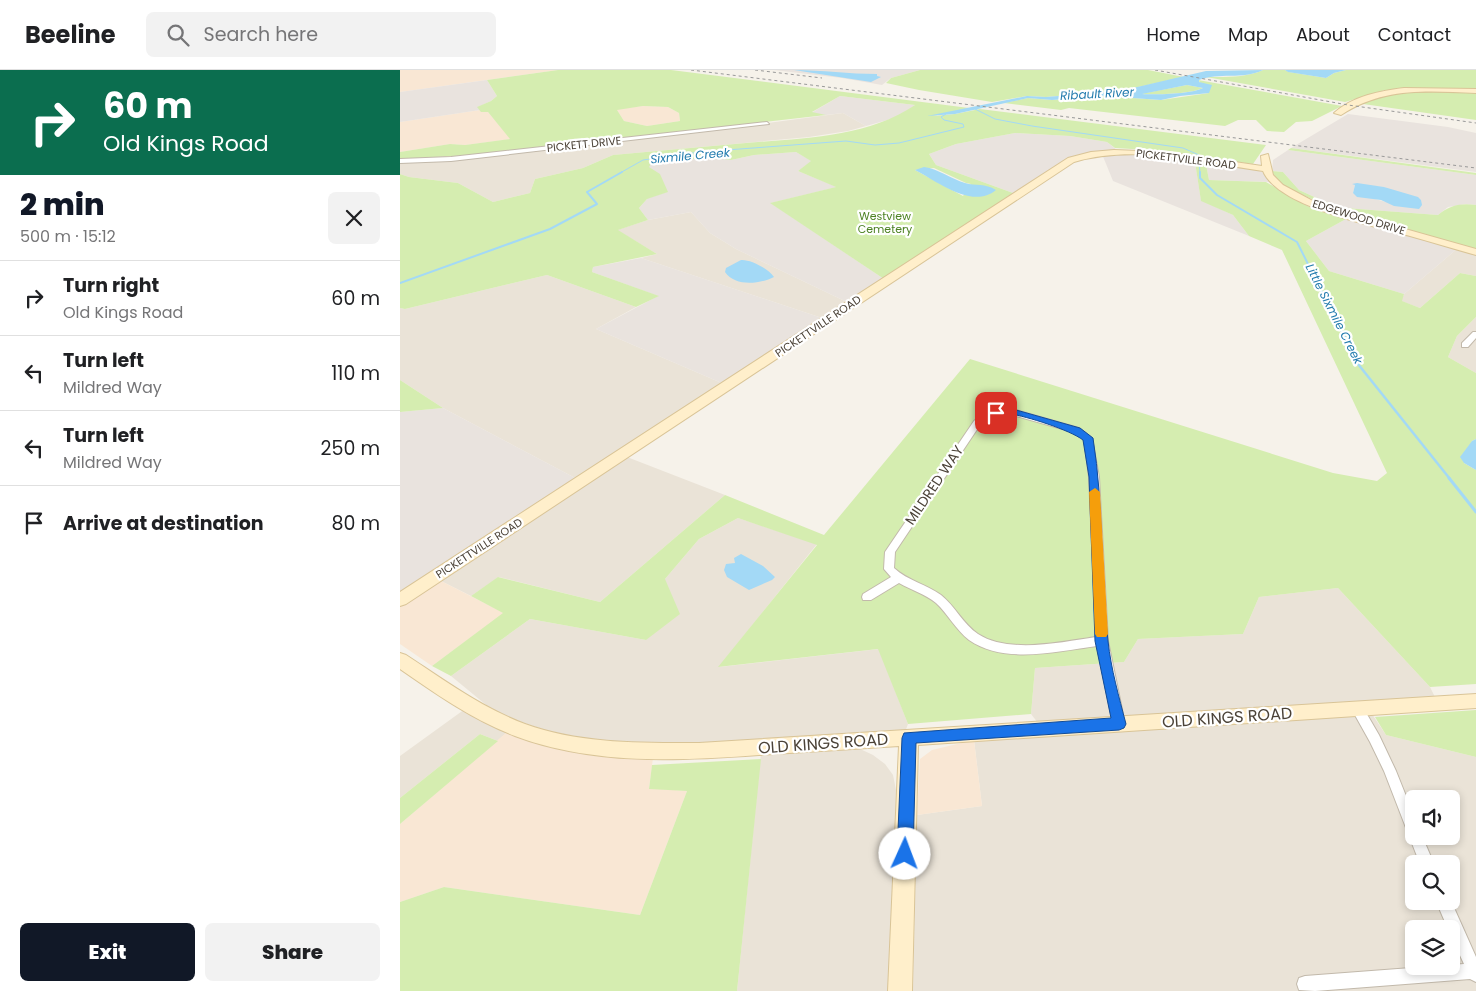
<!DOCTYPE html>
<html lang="en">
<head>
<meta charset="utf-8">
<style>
	body { margin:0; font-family:Poppins,sans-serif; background:#f2f2f2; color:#202124; height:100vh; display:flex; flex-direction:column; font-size:19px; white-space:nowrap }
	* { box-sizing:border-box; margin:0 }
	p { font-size:16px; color:#757577 }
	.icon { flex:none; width:28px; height:28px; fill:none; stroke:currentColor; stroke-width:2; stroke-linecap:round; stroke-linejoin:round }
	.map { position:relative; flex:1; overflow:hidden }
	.panel { display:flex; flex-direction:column; background:#fff; width:400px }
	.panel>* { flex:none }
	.banner { background:#0b6e4f; color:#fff; overflow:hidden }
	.tools { position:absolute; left:1005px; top:720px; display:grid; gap:10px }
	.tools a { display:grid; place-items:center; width:55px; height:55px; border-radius:8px; background:#fff; box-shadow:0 2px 8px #0003; font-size:25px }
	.pin { position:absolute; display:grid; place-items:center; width:42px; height:42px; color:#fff; margin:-21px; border-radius:10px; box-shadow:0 2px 8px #0006 }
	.me { position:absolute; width:55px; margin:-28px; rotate:2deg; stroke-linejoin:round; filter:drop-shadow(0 0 4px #0008) }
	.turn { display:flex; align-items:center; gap:18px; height:105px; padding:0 20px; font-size:22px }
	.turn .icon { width:65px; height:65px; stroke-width:2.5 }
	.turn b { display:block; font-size:35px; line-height:42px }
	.round { display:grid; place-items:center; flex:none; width:52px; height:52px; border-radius:8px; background:#f2f2f2 }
	.headline { display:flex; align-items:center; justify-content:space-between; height:85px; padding:0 20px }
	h1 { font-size:30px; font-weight:800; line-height:38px; color:#111827 }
	.primary-button { display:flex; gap:10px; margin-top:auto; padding:10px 20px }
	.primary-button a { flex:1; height:58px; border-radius:8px; background:#111827; color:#fff; font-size:20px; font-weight:800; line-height:58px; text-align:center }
	.primary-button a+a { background:#f2f2f2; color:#202124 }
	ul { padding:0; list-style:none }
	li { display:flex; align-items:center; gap:15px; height:75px; padding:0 20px; border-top:1px solid #e0e0e0 }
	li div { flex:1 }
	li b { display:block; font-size:19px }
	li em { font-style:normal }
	header { display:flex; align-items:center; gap:30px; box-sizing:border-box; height:70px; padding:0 25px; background:#fff; border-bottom:1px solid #e0e0e0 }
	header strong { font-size:24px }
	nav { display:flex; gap:28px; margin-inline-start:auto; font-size:18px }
	.search { width:350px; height:45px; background:#f2f2f2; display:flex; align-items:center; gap:12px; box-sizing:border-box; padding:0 18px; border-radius:8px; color:#757577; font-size:19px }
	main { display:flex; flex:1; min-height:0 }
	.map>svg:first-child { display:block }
	.residential { fill:#eae3d7; fill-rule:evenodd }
	.commercial { fill:#f9e7d4 }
	.industrial { fill:#e9e3de; fill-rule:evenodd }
	.green { fill:#d5edb0; fill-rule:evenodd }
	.water { fill:#a3d9f6; fill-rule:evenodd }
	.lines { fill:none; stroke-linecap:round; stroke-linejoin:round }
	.stream-far3 { stroke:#a3d9f6; stroke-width:1 }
	.stream-far2 { stroke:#a3d9f6; stroke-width:2 }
	.stream-far1 { stroke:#a3d9f6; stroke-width:2.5 }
	.stream { stroke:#a3d9f6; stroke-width:3 }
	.street-casing { stroke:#c2b9ab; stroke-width:2 }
	.secondary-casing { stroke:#d9c497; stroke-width:2 }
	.street { fill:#fff; fill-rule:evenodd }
	.secondary { fill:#ffefcb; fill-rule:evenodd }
	.rail { stroke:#999; stroke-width:1; stroke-dasharray:3 3; stroke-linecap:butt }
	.route { fill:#1a73e8; stroke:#114b97 }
	.slow { fill:#f59e0b }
	.labels { text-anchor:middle; stroke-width:4.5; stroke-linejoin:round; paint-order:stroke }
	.far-street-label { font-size:11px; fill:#4b4237; stroke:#fff }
	.far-park-label { font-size:11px; fill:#4d8224; stroke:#fff }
	.far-water-label { font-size:12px; font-style:italic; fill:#247cae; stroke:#fff }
	.street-label { font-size:14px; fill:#4b4237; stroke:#fff }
	.near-street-label { font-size:16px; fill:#4b4237; stroke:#fff }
</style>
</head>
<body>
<header>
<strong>Beeline</strong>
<div class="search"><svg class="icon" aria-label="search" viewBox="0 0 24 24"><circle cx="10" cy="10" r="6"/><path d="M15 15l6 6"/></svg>Search here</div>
<nav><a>Home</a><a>Map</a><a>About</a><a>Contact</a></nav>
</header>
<main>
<section class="panel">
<div class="banner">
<div class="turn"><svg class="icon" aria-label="right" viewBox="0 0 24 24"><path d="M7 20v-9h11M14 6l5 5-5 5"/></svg><div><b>60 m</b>Old Kings Road</div></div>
</div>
<div class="headline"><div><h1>2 min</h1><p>500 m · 15:12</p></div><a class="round"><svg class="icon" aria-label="close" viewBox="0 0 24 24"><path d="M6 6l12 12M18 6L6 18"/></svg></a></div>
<ul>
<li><svg class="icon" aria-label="right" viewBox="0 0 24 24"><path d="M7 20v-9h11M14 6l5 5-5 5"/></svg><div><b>Turn right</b><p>Old Kings Road</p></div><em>60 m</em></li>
<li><svg class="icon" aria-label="left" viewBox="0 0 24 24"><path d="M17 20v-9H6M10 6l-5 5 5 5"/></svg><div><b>Turn left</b><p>Mildred Way</p></div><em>110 m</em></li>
<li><svg class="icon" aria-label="left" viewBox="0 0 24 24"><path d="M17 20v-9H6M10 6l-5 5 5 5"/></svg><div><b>Turn left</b><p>Mildred Way</p></div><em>250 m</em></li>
<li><svg class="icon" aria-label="arrive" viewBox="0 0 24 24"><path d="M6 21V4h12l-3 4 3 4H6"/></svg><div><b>Arrive at destination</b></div><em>80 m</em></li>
</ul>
<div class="primary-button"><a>Exit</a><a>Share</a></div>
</section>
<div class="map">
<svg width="1076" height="921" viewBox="0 0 1076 921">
	<rect width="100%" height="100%" fill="#f6f2ea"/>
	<!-- residential -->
	<path class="residential" d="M443,43L466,56L448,61L409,67L213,85L183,98L135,109L130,123L93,132L58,113L9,107L0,104V89L353,55Z
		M291,142L310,163L336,179L449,233L425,249L241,188L257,184L217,160L248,150Z
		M1058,178L1076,184V206L1060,203L1020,238L1001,231L1004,224Z
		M147,205L236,237L196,259L324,314L179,410L43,338L0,310V238L5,239Z
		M1076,247V303L1048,287L1057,266Z
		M227,387L325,425L200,532L99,507L71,526L39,510Z
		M338,448L417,474L319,597L479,579L508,654L505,662L298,676L255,675L186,669L145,660L96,643L51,606L130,549L246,570L265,509L299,469Z
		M938,518L1030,617L1035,627L638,653L631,644L635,598L724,592L738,569L843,564L859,527Z
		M65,639L107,662L98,671L80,664L0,728V686Z
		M972,644L986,665L1076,687V921H513L517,745L582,736L574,670ZM1014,729H1051V766H1014ZM1014,794H1051V831H1014ZM1014,859H1051V896H1014Z
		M458,678L473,685L485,694L493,705L496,720L492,921H337L361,683Z"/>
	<!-- commercial -->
	<path class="commercial" d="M0,0H158L0,22Z
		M243,36L268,37L279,43L280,51L247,56L224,51L216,39Z
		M80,40L88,42L111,69L65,75L50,74L0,82V52Z
		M39,510L104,543L32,596L0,574V536Z
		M107,662L253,688L249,718L287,721L240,845L44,817L0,832V754Z
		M574,670L582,736L517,745L520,689L532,680Z"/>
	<!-- industrial -->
	<path class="industrial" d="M374,0H520L491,8L482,15L442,8Z
		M87,10L97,26L91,31L78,37L80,40L0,52V22Z
		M440,26L515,35L498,47L466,56L443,43L426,45L411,43Z
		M948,44L1048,57L1076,63V102L891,78Z
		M615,63L670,66L707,72L717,80L667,90L613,123L536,95L529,84L556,74Z
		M888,80L1076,105V135L1066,134L1048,137L1038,145L945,138L921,130L899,120L883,102L872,101L873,90ZM955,115L984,117L989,120L986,132L953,123Z
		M396,82L412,91L398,101L437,117L371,133L484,209L449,233L336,179L310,163L291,142L248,150L239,138L247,129L248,96L251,94L311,87L331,90L354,85Z
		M702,84H733L792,90L795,92L801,130L833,145L849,166L713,111Z
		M808,93L856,100L862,102L871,112L809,110L806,94Z
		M946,149L1058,178L1004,224L929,201L906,171Z
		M241,188L425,249L324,314L196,259L258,226L192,202L193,197Z
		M43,338L179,410L0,525V342Z"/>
	<!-- green -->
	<path class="green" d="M158,0H271L569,38L533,46L555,44L580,39L866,75L853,94L749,80L715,78L707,72L670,66L615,63L556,74L529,84L536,95L613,123L484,209L370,133L436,117L398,101L411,91L396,82L354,85L331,90L311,87L251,94L249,97L260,104L268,122L247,129L239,138L248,150L218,160L257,184L193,197L192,202L259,226L236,237L147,205L5,239L0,238V104L9,107L58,113L93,132L130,123L135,109L183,98L213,85C257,81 301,77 346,73C402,68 466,68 515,35L440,26L412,42L426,45L70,85L0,89V82L50,74L65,75L110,69L88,42H81L77,37L91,31L97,26L87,10ZM243,36L268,37L279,43L280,51L247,56L224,51L217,40ZM534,98L566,113L571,114L563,126L515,100Z
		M520,0H748L784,7L720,21L646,27L627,26L592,32L519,20L486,13L491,8Z
		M863,0H885L889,2L926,8L934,3L946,0H1076V21L985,20L945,32L806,7C825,7 845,8 863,0Z
		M798,10L942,36L912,51L896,52L884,62L867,61L856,50H838L825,56L669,38L661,40L604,33L628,28L652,30L704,26L761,30L809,23Z
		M787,15L803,18C792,24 754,25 740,24Z
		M1005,21L1076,22V50L956,33Z
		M891,78L1076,103V105L888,80Z
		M795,92L806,94L809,110L866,112L907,136L946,149L906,171L929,201L1004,224L1002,231L1020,238L1060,203L1076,206V247L1057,266L1048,287L1076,303V369L1072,371L1064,393L1076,400V614L1030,617L938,518L859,527L843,564L738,569L724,592L635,598L631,644L508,654L478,579L318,597L417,475L338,448L299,469L265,509L280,544L246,570L130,549L51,606L32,596L103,543L71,526L98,507L200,532L325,425L424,465L570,289L933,403L977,411L987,403L882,180L849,166L833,145L801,131Z
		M872,101L883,102L899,120L921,130L945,138L1038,145C1050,135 1061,133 1076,135V180L932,138L887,118L875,107Z
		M0,310L43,338L0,342Z
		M1076,640V687L986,665L975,647Z
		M80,664L98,671L0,754V728Z
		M361,689L337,921H0V832L44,817L240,845L287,721L249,719L252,695Z"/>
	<!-- water -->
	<path class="water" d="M394,0C422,0 449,4 477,4V6L481,7L471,12Z
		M863,0C842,10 819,2 799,10V12L812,15L809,23L780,26L761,30L704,26L652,30L628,28L555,44L527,46L627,26L646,27L720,21L806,1ZM787,15L803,18C793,24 754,25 742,24Z
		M885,0H946L934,3L926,8L888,2Z
		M524,97C539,99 551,109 565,113C576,116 585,113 596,120C572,140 537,111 515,100Z
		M957,113L984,117L1018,127L1021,130L1022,135L1019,139L994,136L981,130L957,127L953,123L955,115L952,114Z
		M341,190C350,189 369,199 374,207C360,214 335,217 325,202L326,198Z
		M1076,369V400L1064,393L1060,387L1072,371Z
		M341,484L363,496L375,507L372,510L349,520L327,507L324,500L326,494L335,493L334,488Z"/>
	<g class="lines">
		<!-- stream-far3 -->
		<path class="stream-far3" d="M575,39L595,49L632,56L783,78L799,85V88
			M799,91L800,103
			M220,103L243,90L300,82L446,71L475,75L499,73L564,57L563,54L544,50L541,47L546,44"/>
		<!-- stream-far2 -->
		<path class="stream-far2" d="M800,102V108L817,125L897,172L929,236
			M0,213L150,159L197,134L187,122L222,102"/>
		<!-- stream-far1 -->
		<path class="stream-far1" d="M929,235L958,294L1050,409"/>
		<!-- stream -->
		<path class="stream" d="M1049,408L1076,442"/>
		<defs>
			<path id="street" d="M367,52L369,54L51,91L0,93V89L51,87Z
				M1073,262H1076V268L1068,277H1062V273Z
				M609,338L679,358L692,368L699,407L708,571L725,654L723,658L719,659L715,658L713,654L697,576C658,581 605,595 569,570C556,560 548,544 536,533C525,524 511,520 499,513L471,530H463L462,527L463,524L491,507L484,499L485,482L574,351L582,344ZM609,344L673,362L684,369L689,407L696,567C662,572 609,584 578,564C563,554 555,536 541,525C526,514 508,511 494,498L495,482L580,355L588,348Z
				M957,633L961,634L979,665L996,701L1014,746V766H1022L1034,794H1020L984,701L970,672L951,638L953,634Z
				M1036,831H1051L1076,887V912L1070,909L915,921L899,920L897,914L899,908L905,906L1064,894L1051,866V859H1048Z"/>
			<path id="secondary" d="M1004,18L1076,19V23C1026,21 984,17 941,45L934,43C953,26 980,21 1004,18Z
				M714,80L766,82L862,96L861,86L868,84L873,105L883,115L911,130L945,142L1076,179V185C1054,179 1032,172 1010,166C974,156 878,137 863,101C801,92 735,74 674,92L6,534L0,536V522L668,88L691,82Z
				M0,583L6,585C44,610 82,638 125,654C180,674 241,673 299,673L1076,624V638L518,675L512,921H488L499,676C452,679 406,682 359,685C278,691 192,695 115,666C73,650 36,624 0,599Z"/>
		</defs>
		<!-- street casing -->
		<use href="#street" class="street-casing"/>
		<!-- secondary casing -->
		<use href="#secondary" class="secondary-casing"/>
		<!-- street -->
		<use href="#street" class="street"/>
		<!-- secondary -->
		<use href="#secondary" class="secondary"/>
		<!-- rail -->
		<path class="rail" d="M291,0L1076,98
			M355,0L422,8
			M755,0L948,35L1076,53"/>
	</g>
	<!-- route -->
	<path class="route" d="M609,338L680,358L693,368C704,436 700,504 708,571C711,599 719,627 726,654L724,658L719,660L516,673L513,784L511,790L505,792L499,790L497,784L502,668L504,663L711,648L695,571L689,407L683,370C670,360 626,346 610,344C603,343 597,348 591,343L593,341Z"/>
	<!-- slow -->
	<path class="slow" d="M695,418L700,422L708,564L706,567H697L695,564L689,422Z"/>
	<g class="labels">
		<!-- far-street labels -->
		<g class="far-street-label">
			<text transform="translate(184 74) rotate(-6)" y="4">PICKETT DRIVE</text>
			<text transform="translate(786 89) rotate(7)" y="4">PICKETTVILLE ROAD</text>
			<text transform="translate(959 147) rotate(17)" y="4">EDGEWOOD DRIVE</text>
			<text transform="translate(418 256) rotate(-34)" y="4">PICKETTVILLE ROAD</text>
			<text transform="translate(79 478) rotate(-33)" y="4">PICKETTVILLE ROAD</text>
		</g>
		<!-- far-park labels -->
		<g class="far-park-label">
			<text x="485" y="150">Westview<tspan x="485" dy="13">Cemetery</tspan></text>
		</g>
		<!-- far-water labels -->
		<g class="far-water-label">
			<text transform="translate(697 24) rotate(-3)" y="4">Ribault River</text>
			<text transform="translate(290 86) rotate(-5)" y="4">Sixmile Creek</text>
			<text transform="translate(934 244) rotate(63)" y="4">Little Sixmile Creek</text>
		</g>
		<!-- street labels -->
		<g class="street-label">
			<text transform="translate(534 415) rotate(-56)" y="5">MILDRED WAY</text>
		</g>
		<!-- near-street labels -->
		<g class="near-street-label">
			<text transform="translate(827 647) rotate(-4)" y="6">OLD KINGS ROAD</text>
			<text transform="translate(423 673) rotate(-4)" y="6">OLD KINGS ROAD</text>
		</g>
	</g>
</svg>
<div class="tools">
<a><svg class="icon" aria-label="sound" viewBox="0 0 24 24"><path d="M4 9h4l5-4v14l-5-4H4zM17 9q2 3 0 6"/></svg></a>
<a><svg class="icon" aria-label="search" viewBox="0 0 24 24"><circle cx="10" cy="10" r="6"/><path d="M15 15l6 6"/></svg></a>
<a><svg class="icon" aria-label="layers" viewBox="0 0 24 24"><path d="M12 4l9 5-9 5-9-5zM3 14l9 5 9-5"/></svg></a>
</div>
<div class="pin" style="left:596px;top:343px;background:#d93025"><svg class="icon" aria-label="arrive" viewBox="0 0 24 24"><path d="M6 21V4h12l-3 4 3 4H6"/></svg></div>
<svg class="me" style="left:505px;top:784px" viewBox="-20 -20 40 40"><circle r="19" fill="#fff"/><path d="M0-13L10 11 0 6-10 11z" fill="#1a73e8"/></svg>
</div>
</main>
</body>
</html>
